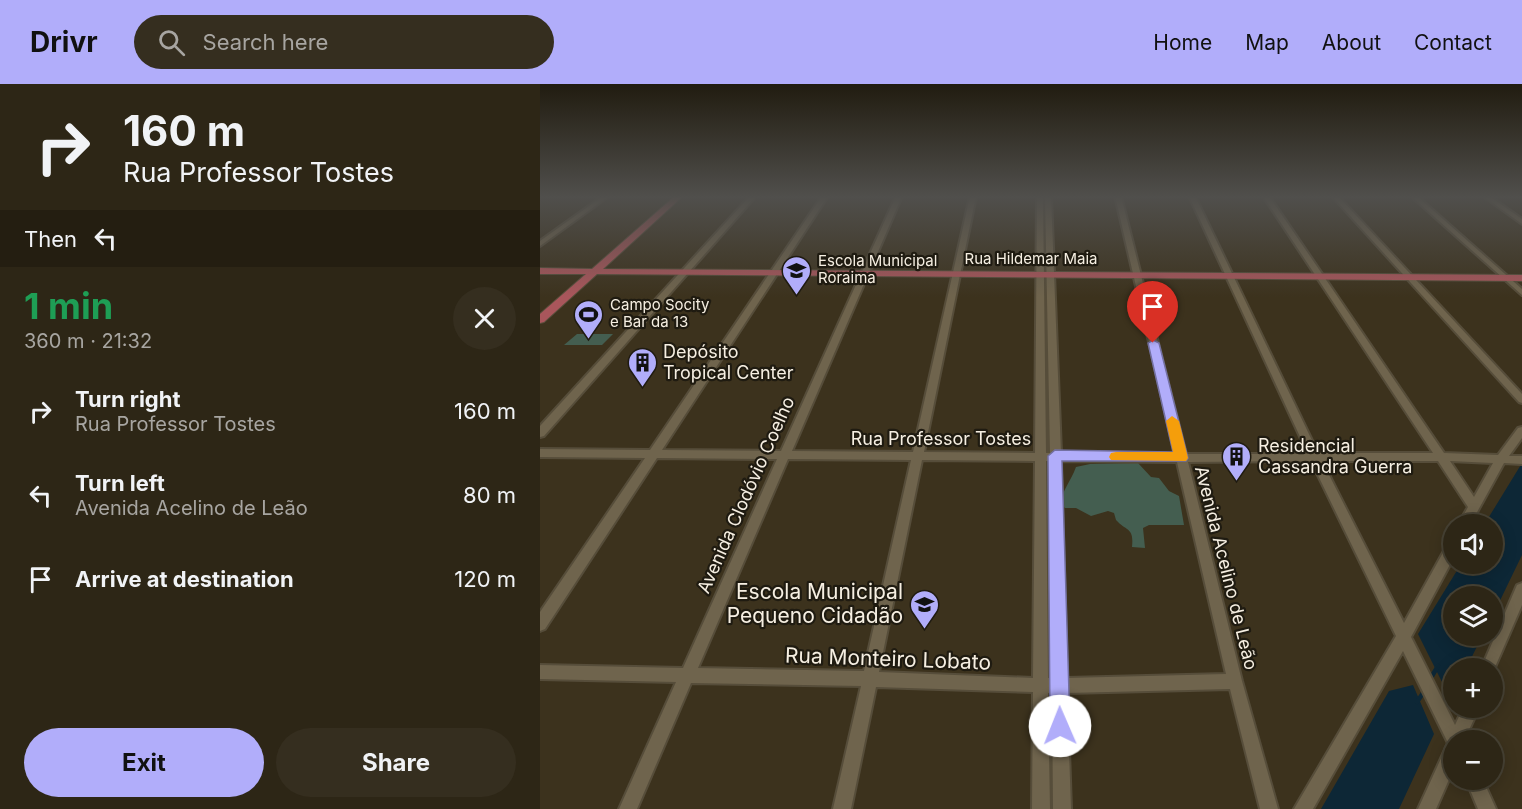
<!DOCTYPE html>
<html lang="en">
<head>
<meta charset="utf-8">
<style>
	body { margin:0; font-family:Inter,sans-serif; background:#352e1f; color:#f1f3f6; height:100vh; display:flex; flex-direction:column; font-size:22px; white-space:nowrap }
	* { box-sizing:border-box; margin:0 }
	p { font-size:20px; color:#a7a5a1 }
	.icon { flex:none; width:33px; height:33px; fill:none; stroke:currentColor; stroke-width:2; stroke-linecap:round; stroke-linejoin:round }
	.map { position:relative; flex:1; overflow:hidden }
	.details { display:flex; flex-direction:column; background:#2d2616; width:540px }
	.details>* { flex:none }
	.guide { background:#2d2616; color:#f1f3f6; overflow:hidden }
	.buttons { position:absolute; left:903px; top:430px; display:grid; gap:12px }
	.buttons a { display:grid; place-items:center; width:60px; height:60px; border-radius:50%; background:#2d2616; box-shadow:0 3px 15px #0003,0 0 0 2px #484335; font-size:30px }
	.pin { position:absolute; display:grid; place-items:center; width:51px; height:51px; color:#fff; margin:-62px -26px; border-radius:50% 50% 50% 0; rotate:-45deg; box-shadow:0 0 6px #0007 }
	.pin .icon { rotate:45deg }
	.me { position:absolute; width:66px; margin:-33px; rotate:359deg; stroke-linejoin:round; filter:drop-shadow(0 0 4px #0008) }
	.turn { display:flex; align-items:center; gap:21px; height:126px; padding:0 24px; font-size:27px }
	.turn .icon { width:78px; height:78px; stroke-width:2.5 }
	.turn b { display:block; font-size:42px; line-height:51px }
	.then { display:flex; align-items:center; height:57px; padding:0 24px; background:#0003; gap:12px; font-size:22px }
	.round { display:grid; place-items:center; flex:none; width:63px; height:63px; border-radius:32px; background:#352e1f }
	.head { display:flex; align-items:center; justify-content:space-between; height:102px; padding:0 24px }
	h1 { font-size:36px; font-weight:700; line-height:45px; color:#1e9e55 }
	.cta { display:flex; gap:12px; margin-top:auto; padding:12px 24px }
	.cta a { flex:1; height:69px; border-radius:36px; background:#b1adfa; color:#111; font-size:24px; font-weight:700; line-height:69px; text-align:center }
	.cta a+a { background:#352e1f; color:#f1f3f6 }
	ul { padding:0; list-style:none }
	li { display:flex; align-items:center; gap:18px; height:84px; padding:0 24px }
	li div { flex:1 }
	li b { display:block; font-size:22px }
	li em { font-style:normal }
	header { display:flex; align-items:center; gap:36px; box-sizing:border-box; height:84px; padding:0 30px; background:#b1adfa; color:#111 }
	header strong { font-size:28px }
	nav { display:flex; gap:33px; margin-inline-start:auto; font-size:21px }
	.search { width:420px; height:54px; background:#352e1f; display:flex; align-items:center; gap:15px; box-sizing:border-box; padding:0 21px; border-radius:33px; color:#a7a5a1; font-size:22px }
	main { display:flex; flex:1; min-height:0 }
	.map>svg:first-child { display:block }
	.green { fill:#445e50 }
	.water { fill:#0d2736 }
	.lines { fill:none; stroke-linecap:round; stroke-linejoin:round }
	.stream { stroke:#0d2736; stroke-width:4.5 }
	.minor-casing { stroke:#564d3a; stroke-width:4 }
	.major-casing { stroke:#564d3a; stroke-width:2 }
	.minor { fill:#6f644d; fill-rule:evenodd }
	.major { fill:#a9565b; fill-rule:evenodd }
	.route { fill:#b1adfa; stroke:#7370a2; stroke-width:1.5 }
	.slow { fill:#f59e0b }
	.labels { text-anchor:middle; stroke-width:4.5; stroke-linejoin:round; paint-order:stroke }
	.far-street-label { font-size:15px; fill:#f6efe2; stroke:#1f1b11 }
	.far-poi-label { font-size:15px; fill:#f6efe2; stroke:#1f1b11; text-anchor:start }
	.poi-label { font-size:18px; fill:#f6efe2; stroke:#1f1b11; text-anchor:start }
	.street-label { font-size:18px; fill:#f6efe2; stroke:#1f1b11 }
	.near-poi-label { font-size:21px; fill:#f6efe2; stroke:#1f1b11; text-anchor:end }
	.near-street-label { font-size:21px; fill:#f6efe2; stroke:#1f1b11 }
</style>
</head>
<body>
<header>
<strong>Drivr</strong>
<div class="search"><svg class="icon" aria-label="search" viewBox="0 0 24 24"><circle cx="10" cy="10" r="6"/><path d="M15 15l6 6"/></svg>Search here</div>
<nav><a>Home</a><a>Map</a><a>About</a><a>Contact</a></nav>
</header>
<main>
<section class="details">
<div class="guide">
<div class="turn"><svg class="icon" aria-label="right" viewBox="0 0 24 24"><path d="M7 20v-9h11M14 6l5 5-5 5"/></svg><div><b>160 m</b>Rua Professor Tostes</div></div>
<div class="then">Then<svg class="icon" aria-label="left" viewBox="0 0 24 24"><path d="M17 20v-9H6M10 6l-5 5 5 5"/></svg></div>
</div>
<div class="head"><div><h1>1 min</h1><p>360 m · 21:32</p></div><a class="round"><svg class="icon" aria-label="close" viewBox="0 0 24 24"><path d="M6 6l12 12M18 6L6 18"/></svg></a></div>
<ul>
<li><svg class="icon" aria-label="right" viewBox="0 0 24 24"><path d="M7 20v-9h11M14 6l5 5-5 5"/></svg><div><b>Turn right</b><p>Rua Professor Tostes</p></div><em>160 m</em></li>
<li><svg class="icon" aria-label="left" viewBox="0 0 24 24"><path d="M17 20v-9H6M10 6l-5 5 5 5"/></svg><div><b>Turn left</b><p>Avenida Acelino de Leão</p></div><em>80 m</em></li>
<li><svg class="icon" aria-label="arrive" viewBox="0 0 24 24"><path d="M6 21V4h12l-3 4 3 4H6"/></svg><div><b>Arrive at destination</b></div><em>120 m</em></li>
</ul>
<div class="cta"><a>Exit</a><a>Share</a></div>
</section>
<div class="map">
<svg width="982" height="725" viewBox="0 0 982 725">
	<rect width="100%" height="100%" fill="#3c321d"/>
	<!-- green -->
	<path class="green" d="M37,250H73L62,261H24Z
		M598,379L611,393L619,394L629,407L639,412L644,441H609L603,444L605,464L592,463C594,443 587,448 576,436L574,429L568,427L551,432L536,424H525L520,419C523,405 531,397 536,383L550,380Z"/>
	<!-- water -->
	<path class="water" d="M982,379V471L953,531L952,513H914V552H942L926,585H914L913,595L903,600L878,550L921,480H952V441H944Z
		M873,601L894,650L859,725H781L849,607Z"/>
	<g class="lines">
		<!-- stream -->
		<path class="stream" d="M889,597L898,582
			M877,618L885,606"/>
		<defs>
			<path id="minor" d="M63,112H69L0,162V157Z
				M210,112H216L4,352L0,353V342Z
				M282,112H288L122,366L241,367L356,112H362L252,367L373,368L430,112H436L384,368L495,369L497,112H503L506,369H510L505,112H511L521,369L635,370L575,112H581L646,370H768L649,112H655L778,369H893L723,112H729L904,369L958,371L978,344L982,343V354L969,372H982V380L964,379L930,441H918L928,423L898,377H782L864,539L910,456L914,455V473L871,553L915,641L923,624H939L924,657H914V684L896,725H878L908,659L863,567L773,725H754L856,552L771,377L648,378L702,597L738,725H720L690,605L527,609L531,725H513L512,609H508L510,725H492L493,608L336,603L311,725H293L321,602L151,599L97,725H79L136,598L0,595V581L143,584L237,375L117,374L5,545L0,547V528L105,374L0,373V365L110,366ZM248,375L371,376L324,587L158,584ZM382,376L495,377L493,594L339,588ZM506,377H511L512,594H508ZM521,377L637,378L686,590L527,594ZM910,377L953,379L934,413Z
				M792,112H798L982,310V319L979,318Z
				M871,112H877L982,205V211Z
				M943,112H949L982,135V140Z
				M982,499V521L952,590V585H941L977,501Z
				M926,696H943L956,725H938Z"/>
			<path id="major" d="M135,112H143L63,185L982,191V197L57,190L4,238L0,239V230L46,190H0V184L52,185Z"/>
		</defs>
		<!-- minor casing -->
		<use href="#minor" class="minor-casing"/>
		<!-- major casing -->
		<use href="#major" class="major-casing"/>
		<!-- minor -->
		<use href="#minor" class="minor"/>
		<!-- major -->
		<use href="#major" class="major"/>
	</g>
	<!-- sky -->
	<linearGradient id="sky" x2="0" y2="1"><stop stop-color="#211c10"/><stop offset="0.53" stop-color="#504f4c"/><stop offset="1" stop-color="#504f4c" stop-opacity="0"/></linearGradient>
	<rect width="982" height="213" fill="url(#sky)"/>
	<!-- route -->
	<path class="route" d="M613,256L619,259L648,374L646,377H522L530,642L527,649L520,652L513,649L510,642L508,372L515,366L633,368L608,259Z"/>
	<!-- slow -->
	<path class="slow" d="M632,332L639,337L648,374L646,377L571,376L569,373L571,369L576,368H633L626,337Z"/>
	<!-- icons -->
	<defs>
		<symbol id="school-pin" viewBox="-11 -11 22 30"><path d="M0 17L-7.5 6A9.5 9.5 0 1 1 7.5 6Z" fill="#b1adfa" stroke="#1f1b11"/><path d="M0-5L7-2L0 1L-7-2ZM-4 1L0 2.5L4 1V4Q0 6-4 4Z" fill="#111"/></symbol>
		<symbol id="stadium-pin" viewBox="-11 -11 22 30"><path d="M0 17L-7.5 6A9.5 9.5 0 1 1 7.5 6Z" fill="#b1adfa" stroke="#1f1b11"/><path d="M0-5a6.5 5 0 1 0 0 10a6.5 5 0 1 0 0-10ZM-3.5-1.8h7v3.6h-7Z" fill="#111"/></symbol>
		<symbol id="building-pin" viewBox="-11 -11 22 30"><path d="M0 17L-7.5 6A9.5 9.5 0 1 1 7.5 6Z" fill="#b1adfa" stroke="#1f1b11"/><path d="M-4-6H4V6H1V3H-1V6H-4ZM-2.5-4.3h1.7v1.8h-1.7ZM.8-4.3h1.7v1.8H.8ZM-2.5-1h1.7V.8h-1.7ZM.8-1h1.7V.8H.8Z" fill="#111"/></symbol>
	</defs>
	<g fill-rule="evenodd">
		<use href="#school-pin" x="240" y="170" width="33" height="45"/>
		<use href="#stadium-pin" x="32" y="214" width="33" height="45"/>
		<use href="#building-pin" x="86" y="262" width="33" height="45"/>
		<use href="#building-pin" x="680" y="356" width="33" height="45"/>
		<use href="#school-pin" x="368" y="504" width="33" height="45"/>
	</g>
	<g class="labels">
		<!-- far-street labels -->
		<g class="far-street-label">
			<text x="491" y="180">Rua Hildemar Maia</text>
		</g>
		<!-- far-poi labels -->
		<g class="far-poi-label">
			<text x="278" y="182">Escola Municipal<tspan x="278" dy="17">Roraima</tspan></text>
			<text x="70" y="226">Campo Socity<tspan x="70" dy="17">e Bar da 13</tspan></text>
		</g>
		<!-- poi labels -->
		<g class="poi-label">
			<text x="123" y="274">Depósito<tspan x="123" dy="21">Tropical Center</tspan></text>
			<text x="718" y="368">Residencial<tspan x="718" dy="21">Cassandra Guerra</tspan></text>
		</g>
		<!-- street labels -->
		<g class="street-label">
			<text x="401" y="361">Rua Professor Tostes</text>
			<text transform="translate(206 411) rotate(-66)" y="6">Avenida Clodóvio Coelho</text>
			<text transform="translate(686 484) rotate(76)" y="6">Avenida Acelino de Leão</text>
		</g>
		<!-- near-poi labels -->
		<g class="near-poi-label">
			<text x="363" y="515">Escola Municipal<tspan x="363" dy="24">Pequeno Cidadão</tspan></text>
		</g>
		<!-- near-street labels -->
		<g class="near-street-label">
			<text transform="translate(348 575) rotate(2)" y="7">Rua Monteiro Lobato</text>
		</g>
	</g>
</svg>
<div class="buttons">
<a><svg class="icon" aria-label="sound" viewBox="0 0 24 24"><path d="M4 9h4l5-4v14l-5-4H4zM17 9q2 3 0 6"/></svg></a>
<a><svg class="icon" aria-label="layers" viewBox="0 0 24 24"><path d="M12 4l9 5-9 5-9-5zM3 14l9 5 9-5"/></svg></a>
<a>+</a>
<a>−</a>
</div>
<div class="pin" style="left:613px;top:259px;background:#d93025"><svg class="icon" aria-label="arrive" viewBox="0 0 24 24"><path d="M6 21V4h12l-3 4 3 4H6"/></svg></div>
<svg class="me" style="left:520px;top:642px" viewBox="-20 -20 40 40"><circle r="19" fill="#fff"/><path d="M0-13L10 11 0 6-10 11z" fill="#b1adfa"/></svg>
</div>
</main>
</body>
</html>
